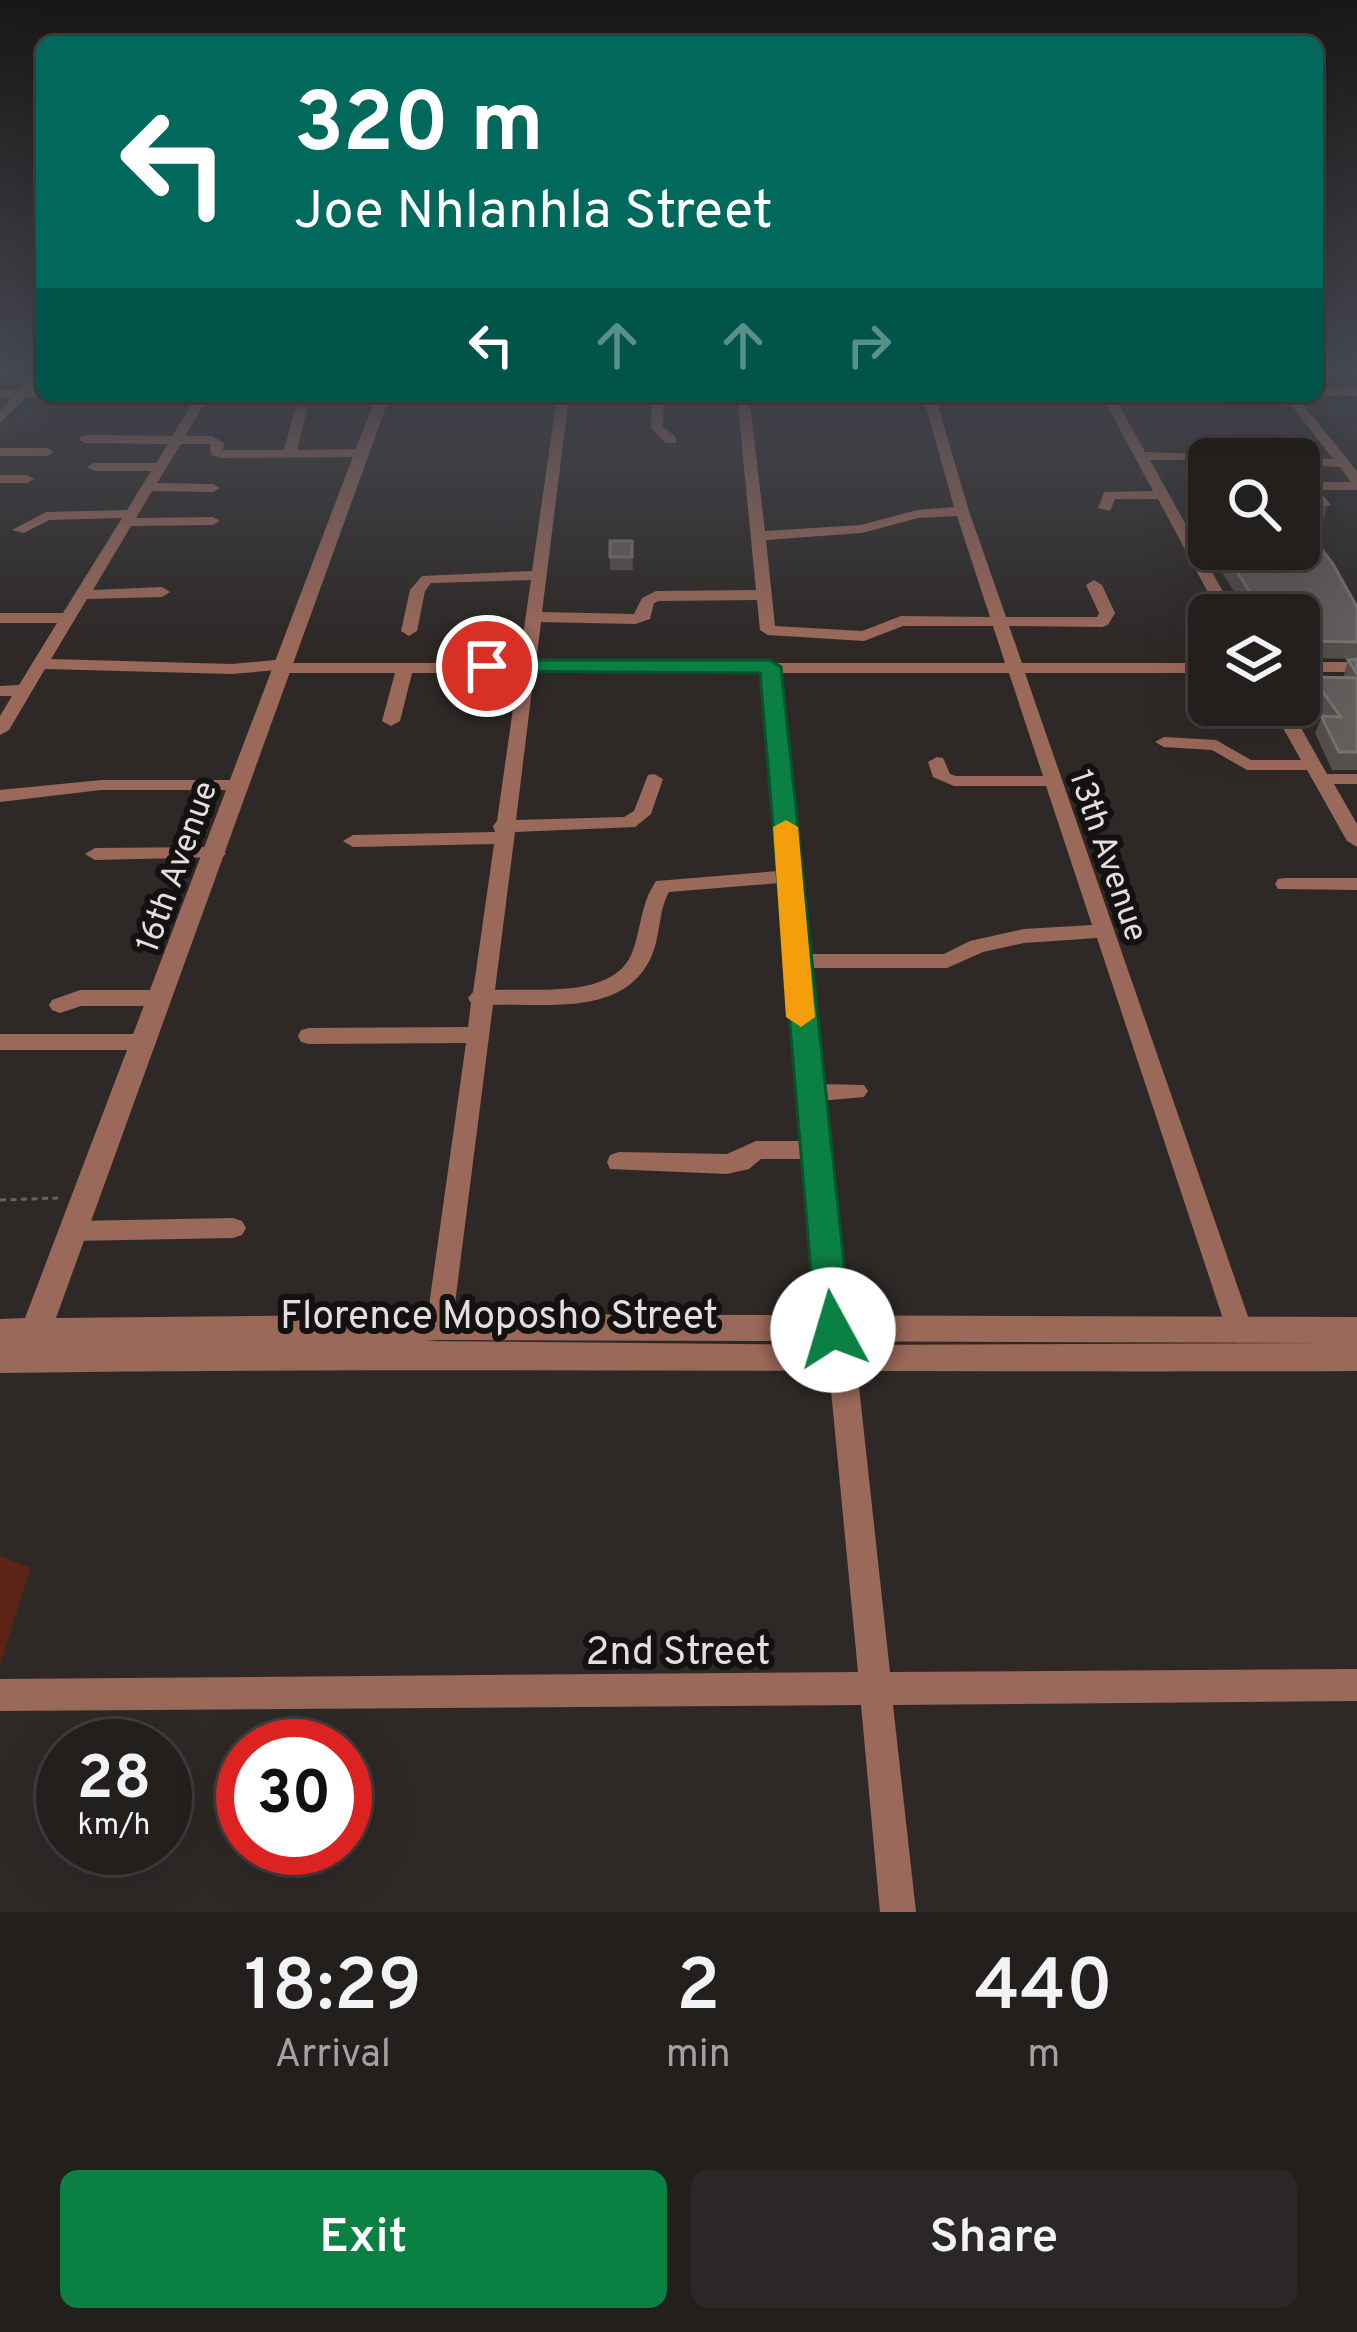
<!DOCTYPE html>
<html lang="en">
<head>
<meta charset="utf-8">
<style>
	body { margin:0; font-family:Overpass,sans-serif; background:#2a2726; color:#f1f3f6; height:100vh; display:flex; flex-direction:column; font-size:45px; white-space:nowrap }
	* { box-sizing:border-box; margin:0 }
	p { font-size:39px; color:#a2a2a4 }
	.icon { flex:none; width:66px; height:66px; fill:none; stroke:currentColor; stroke-width:2; stroke-linecap:round; stroke-linejoin:round }
	.map { position:relative; height:1912px; overflow:hidden }
	.drawer { display:flex; flex-direction:column; background:#221f1d; flex:1 }
	.drawer>* { flex:none }
	.guide { position:absolute; left:36px; top:36px; width:1287px; height:366px; border-radius:18px; box-shadow:0 12px 48px #0002,0 0 0 3px #3f3d3b; background:#00695c; color:#fff; overflow:hidden }
	.controls { position:absolute; left:1188px; top:438px; display:grid; gap:24px }
	.controls a { display:grid; place-items:center; width:132px; height:132px; border-radius:18px; background:#221f1d; box-shadow:0 12px 48px #0002,0 0 0 3px #3f3d3b; font-size:60px }
	.speed { position:absolute; left:36px; top:1719px; display:flex; gap:24px; font-size:60px; font-weight:700; text-align:center }
	.speed>* { display:grid; place-content:center; width:156px; height:156px; border-radius:50%; background:#221f1d; box-shadow:0 12px 48px #0002,0 0 0 3px #3f3d3b; line-height:1 }
	.speed small { font-size:30px; font-weight:400 }
	.speed .limit { border:18px solid #d22; background:#fff; color:#111 }
	.pin { position:absolute; display:grid; place-items:center; width:102px; height:102px; color:#fff; margin:-51px; border:6px solid #fff; border-radius:50%; box-shadow:0 3px 12px #0007 }
	.me { position:absolute; width:132px; margin:-66px; rotate:354deg; stroke-linejoin:round; filter:drop-shadow(0 0 9px #0008) }
	.turn { display:flex; align-items:center; gap:42px; height:252px; padding:0 60px; font-size:54px }
	.turn .icon { width:156px; height:156px; stroke-width:2.5 }
	.turn b { display:block; font-size:84px; line-height:102px }
	.lanes { display:flex; align-items:center; height:114px; padding:0 60px; background:#0003; justify-content:center; gap:60px; direction:ltr }
	.lanes .off { opacity:.35 }
	.eta { display:flex; justify-content:space-evenly; align-items:center; height:204px; text-align:center }
	.eta b { font-size:72px; font-weight:600; line-height:84px }
	.button { display:flex; gap:24px; margin-top:auto; padding:24px 60px }
	.button a { flex:1; height:138px; border-radius:18px; background:#0b8043; color:#fff; font-size:48px; font-weight:600; line-height:138px; text-align:center }
	.button a+a { background:#2a2726; color:#f1f3f6 }
	.map>svg:first-child { display:block }
	.green { fill:#5b2414 }
	.lines { fill:none; stroke-linecap:round; stroke-linejoin:round }
	.path { stroke:#666260; stroke-width:3; stroke-dasharray:6 4.5; stroke-linecap:butt }
	.minor { fill:#9b695a; fill-rule:evenodd }
	.tertiary { fill:#9b695a; fill-rule:evenodd }
	.wall { fill:#554f4d }
	.building { fill:#645e5d; stroke:#787271; stroke-width:3 }
	.route { fill:#0b8043; stroke:#07532c; stroke-width:3 }
	.slow { fill:#f59e0b }
	.labels { text-anchor:middle; stroke-width:12; stroke-linejoin:round; paint-order:stroke }
	.street-label { font-size:33px; fill:#e3dfde; stroke:#141211 }
	.near-street-label { font-size:39px; fill:#e3dfde; stroke:#141211 }
</style>
</head>
<body>
<div class="map">
<svg width="1357" height="1912" viewBox="0 0 1357 1912">
	<rect width="100%" height="100%" fill="#2e2927"/>
	<!-- green -->
	<path class="green" d="M0,1556L30,1568L0,1666Z"/>
	<g class="lines">
		<!-- path -->
		<path class="path" d="M0,1200L58,1198"/>
		<!-- minor -->
		<path class="minor" d="M33,373H42V377L31,390H42V396H47L25,398L0,423V411L12,398H0V390H18Z
			M1317,388H1357V396H1317Z
			M197,396H209L185,436H212L224,443L223,450H284L295,410L301,406L307,410L297,450L362,449L369,453L362,457L222,458L211,455L210,444H181L157,483L213,484L220,488L213,492L152,491L136,518L213,517L220,521L213,525L131,526L93,590L162,587L170,592L162,597L87,599L51,659L232,664L286,659L294,663H519L531,580L431,583L425,591L417,631L409,636L401,631L410,590L422,576L532,571L557,396H569L542,612L634,614L642,598L656,591L756,590L737,396H749L765,531L861,525L917,510L954,507L923,396H935L969,511L1006,617H1097L1099,613L1086,585L1094,580L1102,585L1115,613L1108,625L1102,627L1009,626L1022,663H1209V673H1025L1253,1331L1250,1339L1240,1343L1230,1339L1227,1331L1097,938L1024,943L983,952L947,968H807L818,1084L864,1085L868,1091L864,1097L820,1101L846,1330L843,1338L833,1342L823,1338L820,1330L802,1159H761L749,1169L727,1174L610,1169L607,1162L610,1155L619,1152L727,1154L756,1141H800L779,883L669,892C658,912 661,934 652,955C626,1017 548,1003 493,1005L452,1327L448,1335L439,1339L430,1335L426,1327L466,1043L309,1044L301,1042L298,1036L301,1030L309,1028L468,1027L471,1003L468,998L473,992L494,844L353,847L343,841L353,835L495,832L493,826L497,821L518,673H412L400,721L391,726L382,721L395,673H285L278,670L232,674L45,669L9,730L0,735V716L12,696H0V686L19,685L57,623H0V613H63L122,518L49,520L24,533L12,530L46,512L127,510L151,471H94L87,467L94,463H156L168,444L85,443L79,439L85,435L172,436ZM957,516L990,617L901,616L862,631L775,626L766,540L862,533L918,518ZM757,600L760,630L768,635L864,641L903,626H993L1005,663H536L541,622L635,624L650,619L654,603L659,601ZM534,673H762L778,871L656,881C640,905 642,927 632,953C614,999 536,988 495,990L515,832L635,827L651,814L663,779L654,774L648,775L634,811L624,817L516,820ZM779,673H1009L1043,776H956L950,774L943,758L937,757L928,762L933,777L954,786H1046L1092,925L1024,929L970,941L944,954H805Z
			M652,396H664L663,427L676,437V443H666L651,428Z
			M1102,396H1114L1145,452L1333,459L1284,396H1296L1357,471V490H1299V482H1351L1340,467L1299,465V459L1150,460L1236,615H1220L1158,499H1115L1110,511L1098,508L1104,492L1153,491Z
			M0,448H47L54,452L47,456H0Z
			M0,475H27L34,479L27,483H0Z
			M1299,662H1357V672H1299Z
			M1270,705H1288L1327,774H1357V784H1334L1357,824V847L1347,841L1307,770H1247L1212,750L1164,747L1155,742L1164,737L1216,740L1251,760H1301Z
			M101,780H240L249,785L240,790H101L0,802V790Z
			M216,847L226,853L223,857L95,860L85,854L95,848Z
			M1285,878H1357V890L1278,889L1275,884L1278,879Z
			M80,990H161L172,998L161,1006H81L60,1013L52,1010L49,1005L52,1000Z
			M0,1034H145L153,1036L156,1042L153,1048L145,1050H0Z
			M233,1218L242,1221L246,1228L242,1235L233,1238L72,1241L63,1238L59,1231L63,1224L72,1221Z
			M842,1347L852,1350L856,1359L890,1672L1357,1669V1701L893,1705L916,1912H880L861,1705L0,1711V1679L858,1672L828,1359L832,1350Z"/>
		<!-- tertiary -->
		<path class="tertiary" d="M376,396H390L56,1318L439,1314L1357,1317V1371C905,1373 452,1367 0,1373V1319L25,1318ZM424,1341L439,1340L1324,1343L842,1345Z"/>
	</g>
	<!-- wall -->
	<path class="wall" d="M1299,487L1328,504L1323,519H1299Z
		M1209,536V549H1299L1357,607V659L1299,658V615H1249L1206,547Z
		M632,541L633,570H610V557Z
		M1357,659V770H1332L1315,733L1322,716L1307,694L1312,677L1343,678L1348,660Z"/>
	<!-- building -->
	<path class="building" d="M1299,487H1314L1328,504H1299Z
		M1299,528L1310,543H1317L1333,564L1357,607V642L1305,641L1299,643V615H1265L1222,549H1299Z
		M610,541H632V557H610Z
		M1357,659V674L1348,660Z
		M1312,677L1357,678V752H1339L1321,716L1341,717Z"/>
	<!-- sky -->
	<linearGradient id="sky" x2="0" y2="1"><stop stop-color="#191715"/><stop offset="0.58" stop-color="#464952"/><stop offset="1" stop-color="#464952" stop-opacity="0"/></linearGradient>
	<rect width="1357" height="641" fill="url(#sky)"/>
	<!-- route -->
	<path class="route" d="M487,660H770L781,667L851,1330L845,1341L833,1345L821,1341L816,1330L760,673L480,671V662Z"/>
	<!-- slow -->
	<path class="slow" d="M786,820L798,827L815,1017L801,1027L786,1017L773,827Z"/>
	<g class="labels">
		<!-- street labels -->
		<g class="street-label">
			<text transform="translate(1110 855) rotate(71)" y="12">13th Avenue</text>
			<text transform="translate(175 866) rotate(-70)" y="12">16th Avenue</text>
		</g>
		<!-- near-street labels -->
		<g class="near-street-label">
			<text x="499" y="1328">Florence Moposho Street</text>
			<text x="678" y="1664">2nd Street</text>
		</g>
	</g>
</svg>
<div class="controls">
<a><svg class="icon" aria-label="search" viewBox="0 0 24 24"><circle cx="10" cy="10" r="6"/><path d="M15 15l6 6"/></svg></a>
<a><svg class="icon" aria-label="layers" viewBox="0 0 24 24"><path d="M12 4l9 5-9 5-9-5zM3 14l9 5 9-5"/></svg></a>
</div>
<div class="speed"><div>28<small>km/h</small></div><div class="limit">30</div></div>
<div class="pin" style="left:487px;top:666px;background:#d93025"><svg class="icon" aria-label="arrive" viewBox="0 0 24 24"><path d="M6 21V4h12l-3 4 3 4H6"/></svg></div>
<svg class="me" style="left:833px;top:1330px" viewBox="-20 -20 40 40"><circle r="19" fill="#fff"/><path d="M0-13L10 11 0 6-10 11z" fill="#0b8043"/></svg>
<div class="guide">
<div class="turn"><svg class="icon" aria-label="left" viewBox="0 0 24 24"><path d="M17 20v-9H6M10 6l-5 5 5 5"/></svg><div><b>320 m</b>Joe Nhlanhla Street</div></div>
<div class="lanes"><svg class="icon" aria-label="left" viewBox="0 0 24 24"><path d="M17 20v-9H6M10 6l-5 5 5 5"/></svg><svg class="icon off" aria-label="ahead" viewBox="0 0 24 24"><path d="M12 20V5M6 11l6-6 6 6"/></svg><svg class="icon off" aria-label="ahead" viewBox="0 0 24 24"><path d="M12 20V5M6 11l6-6 6 6"/></svg><svg class="icon off" aria-label="right" viewBox="0 0 24 24"><path d="M7 20v-9h11M14 6l5 5-5 5"/></svg></div>
</div>
</div>
<section class="drawer">
<div class="eta">
<div><b>18:29</b><p>Arrival</p></div>
<div><b>2</b><p>min</p></div>
<div><b>440</b><p>m</p></div>
</div>
<div class="button"><a>Exit</a><a>Share</a></div>
</section>
</body>
</html>
